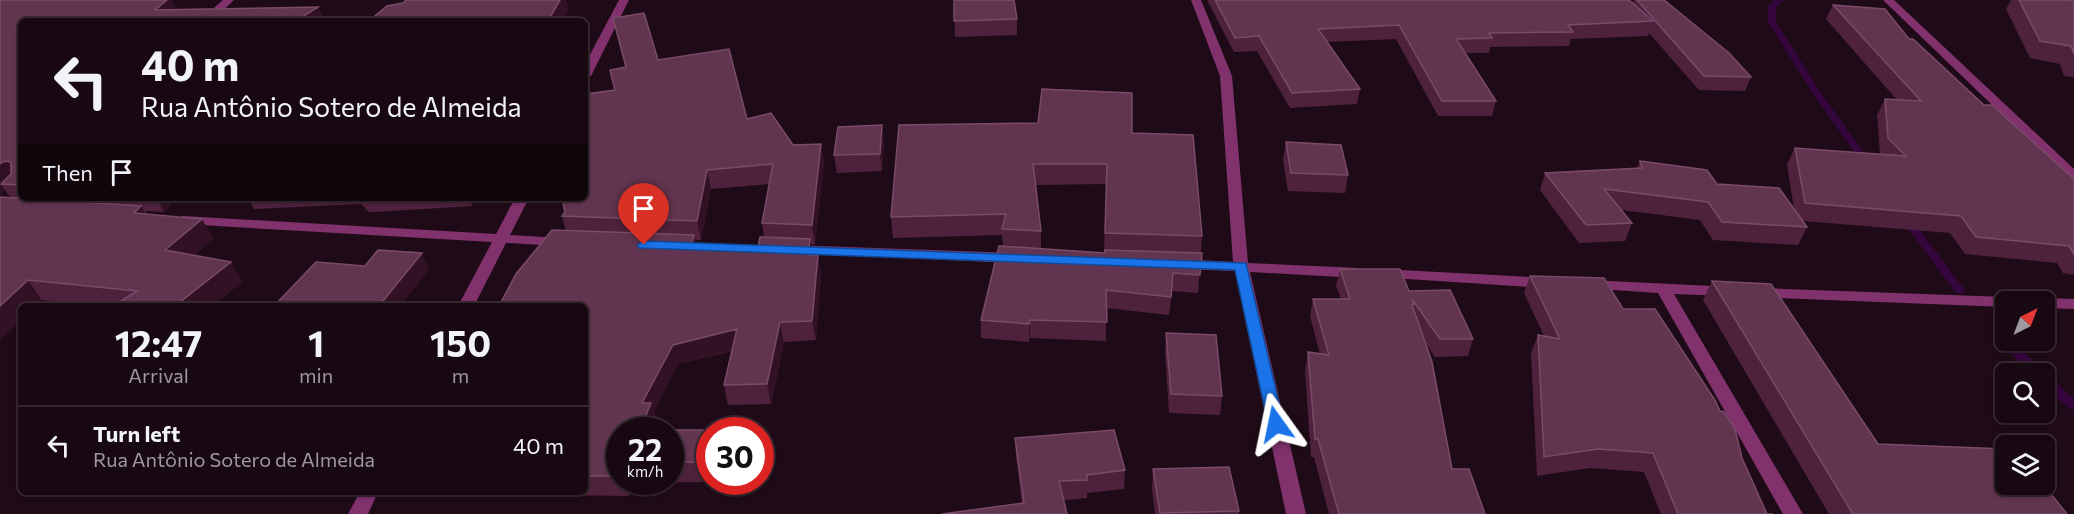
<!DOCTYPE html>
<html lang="en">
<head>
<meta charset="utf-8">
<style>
	body { margin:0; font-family:Commissioner,sans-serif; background:#24161f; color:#f1f3f6; height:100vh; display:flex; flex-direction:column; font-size:22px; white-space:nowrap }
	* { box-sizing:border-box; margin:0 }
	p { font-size:20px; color:#9e9a9f }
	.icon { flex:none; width:33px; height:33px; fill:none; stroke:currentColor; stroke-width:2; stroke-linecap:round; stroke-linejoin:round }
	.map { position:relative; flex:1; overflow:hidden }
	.details { position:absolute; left:18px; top:303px; width:570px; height:192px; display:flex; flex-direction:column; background:#170811; border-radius:9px; box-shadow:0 2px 4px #0004,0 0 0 2px #362931 }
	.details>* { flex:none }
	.banner { position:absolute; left:18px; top:18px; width:570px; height:183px; border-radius:9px; box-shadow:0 2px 4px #0004,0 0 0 2px #362931; background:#170811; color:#f1f3f6; overflow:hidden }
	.needle { width:39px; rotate:42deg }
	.buttons { position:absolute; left:1995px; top:291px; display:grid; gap:12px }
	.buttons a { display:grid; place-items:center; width:60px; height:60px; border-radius:9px; background:#170811; box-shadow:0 2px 4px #0004,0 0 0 2px #362931; font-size:30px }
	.speed { position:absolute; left:606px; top:417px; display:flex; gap:12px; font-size:30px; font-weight:700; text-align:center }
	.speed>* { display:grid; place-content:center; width:78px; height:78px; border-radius:50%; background:#170811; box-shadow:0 2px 4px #0004,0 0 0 2px #362931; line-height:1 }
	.speed small { font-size:15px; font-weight:400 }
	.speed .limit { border:9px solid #d22; background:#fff; color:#111 }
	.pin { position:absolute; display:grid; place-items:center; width:51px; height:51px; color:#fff; margin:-62px -26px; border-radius:50% 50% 50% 0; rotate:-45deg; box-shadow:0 0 6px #0007 }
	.pin .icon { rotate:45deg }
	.me { position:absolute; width:66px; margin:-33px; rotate:348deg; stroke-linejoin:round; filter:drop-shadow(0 0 4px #0008) }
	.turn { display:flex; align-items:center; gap:21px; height:126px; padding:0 24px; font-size:27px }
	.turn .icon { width:78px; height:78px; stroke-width:2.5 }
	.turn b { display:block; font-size:42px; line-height:51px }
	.then { display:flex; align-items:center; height:57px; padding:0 24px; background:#0003; gap:12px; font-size:22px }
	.eta { display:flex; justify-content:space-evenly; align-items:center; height:102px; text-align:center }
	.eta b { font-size:36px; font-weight:700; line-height:42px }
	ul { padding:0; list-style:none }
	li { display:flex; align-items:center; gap:18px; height:78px; padding:0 24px; border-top:2px solid #362931 }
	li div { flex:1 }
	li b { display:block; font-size:22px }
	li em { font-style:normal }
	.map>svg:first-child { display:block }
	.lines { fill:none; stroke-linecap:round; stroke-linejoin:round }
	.stream { fill:#35053d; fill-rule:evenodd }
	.minor { fill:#81326d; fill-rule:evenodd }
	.wall { fill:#4e223c; fill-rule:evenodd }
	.shaded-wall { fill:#331125 }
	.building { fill:#61344f; stroke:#7a4b68; stroke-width:1.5 }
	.route { fill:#1a73e8; stroke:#114b97; stroke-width:1.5 }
</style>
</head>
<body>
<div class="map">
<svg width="2074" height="514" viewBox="0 0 2074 514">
	<rect width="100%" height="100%" fill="#1f0b17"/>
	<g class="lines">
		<!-- stream -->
		<path class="stream" d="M1775,0H1784L1776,7V22L1823,96L1871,162L1869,164H1863L1815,97L1768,22V6Z
			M1906,216L1910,217L1964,289L1965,291L1964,293H1956L1901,219Z
			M2013,344L2017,345L2043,371L2045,374L2044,375L2031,374L2009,351L2007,348L2009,345Z
			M2044,375L2048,376L2074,399V410L2070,409L2044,386Z"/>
		<!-- minor -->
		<path class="minor" d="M223,0H234L212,21H199Z
			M619,0H629L591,76L585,80V64Z
			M1191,0H1201L1232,76L1248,263L1358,268L1366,273L1358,278L1250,272L1306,514H1286L1235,271L1181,269L1173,264L1181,259L1233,262L1220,76Z
			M1883,0H1894L2074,169V180L2069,179Z
			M515,198H529L510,235L561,238L568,242L561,246L506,243L474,306H458L492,242L183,224L176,220L183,216L496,234Z
			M792,245L1016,253L1024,258L1016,263L787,253L785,250L787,247Z
			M1382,269L1547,278L1555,283L1547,288L1377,277L1374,274L1377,271Z
			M1589,280L1733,287L1735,291L1733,295L1727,296L1674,294L1803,514H1783L1658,293L1584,288L1581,285Z
			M1757,288L2006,297L2014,302H2006V307L1751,297L1749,293Z
			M2044,298L2074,299V309L2044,308V302H2037Z
			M360,492H378L368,514H348Z"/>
	</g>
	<!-- wall -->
	<path class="wall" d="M0,0H172L176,9L318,7L324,21H21V198H177L164,212L145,211L147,214L213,238L193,256L231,262L242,282L212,306H101L42,300L36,306H21V320L0,340V197H10L5,190L0,195Z
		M954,0L1017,19V35L955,37Z
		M1207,0H1629L1633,3L1634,0H1664L1751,77L1745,91L1699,90L1649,33L1648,36L1571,39L1569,46L1490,47L1489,53H1465L1496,101L1492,116H1438L1396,39L1328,42L1360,89L1357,104L1290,108L1257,51L1234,52Z
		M2011,0H2065L2074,1V77L2064,76L2060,64L2030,58L2006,9Z
		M1833,5L1909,39L1984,105L2074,179V275L2063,273L2057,263L1965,254L1950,233L1803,221L1807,227L1798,245L1713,240L1700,220L1622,210L1632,223L1625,241L1579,243L1540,190L1545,173L1637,168L1640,161L1794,209L1787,164L1795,148L1880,154L1877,115L1885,99L1897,100L1826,19Z
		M658,60L747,119L793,145L821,144L824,162L815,244H811L813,255H818L821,274L816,340L784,342L771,404L728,405L724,385L732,351L678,364L654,411L657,423L620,430V482H670V430H710L709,482L634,483L629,496L416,493L585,492V306L566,231L562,216L565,212L615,90ZM769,184L762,223L764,237L758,247H697L695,240H701L711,189Z
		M882,125L884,142L882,171L837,173L834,155Z
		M899,125L1132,133L1202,236L1198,293L1172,291L1169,315L1106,308V341L1030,338L1029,342L981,338V320L1003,247L1002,235L893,238L891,217ZM1106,184L1104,253L1041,249V231L1036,185Z
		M1286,142L1348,175L1345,193L1288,191L1283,160Z
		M248,198H475L472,206L375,212H369L361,204L254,209Z
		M1340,269L1409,291L1473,339L1468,356L1435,357L1424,341L1452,469L1485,514H1329L1314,457H1311L1305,370L1308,352L1320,354L1310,316L1313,299H1341L1336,286Z
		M1530,276L1623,309L1720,411L1767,514H1773H1661L1644,472L1590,468L1537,476L1531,353L1538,335L1544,336L1524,293Z
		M1712,281L1878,444L2067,514H1829L1703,300Z
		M1166,333L1222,396L1220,415L1169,413L1165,352Z
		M1015,438L1125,470L1124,489L1087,493V498L1022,504L1016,457Z
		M1153,469L1239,511V514H1155L1152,489Z
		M193,492H274L271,496H195Z"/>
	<!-- shaded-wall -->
	<path class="shaded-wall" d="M167,0H172L179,14L155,10Z
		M560,0H566L569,10L563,21H548Z
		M318,7L324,21H296Z
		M882,125L884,142L882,171L880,154Z
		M821,144L824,162L815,244L812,225Z
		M8,161L21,180L1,184L5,190L0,195V164L2,162Z
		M707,170L711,189L701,240L697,221Z
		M156,198H177L164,212Z
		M469,198H475L472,206Z
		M141,206L153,225L134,213Z
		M202,219L213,238L177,270L165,250Z
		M694,235L698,254L691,247Z
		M810,239L813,258L808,255Z
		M422,253L429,270L400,306H379Z
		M818,255L821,274L816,340L812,321Z
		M231,262L242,282L212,306H175Z
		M28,280L42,300L36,306H21V320L0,340V306Z
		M1030,320V338L1029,342V324Z
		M780,322L784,342L771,404L767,384Z
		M737,329L742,348L678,364L654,411L657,423L654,430H640L642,403L673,345Z
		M710,438V479L709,482L704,462Z
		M624,482H634L629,496Z"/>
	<!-- building -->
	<path class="building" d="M0,0H167L155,10L318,7L296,21H21V185L1,184L11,174V163L8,161L2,162L0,164Z
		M406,0H560L548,21H369L387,6L403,3Z
		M954,0H1014L1017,19L954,21Z
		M1215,0H1629L1653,21L1568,25L1573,32L1489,33L1492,38L1456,39L1496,101H1442L1399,25L1318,29L1360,89L1292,93L1259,36L1235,38Z
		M1637,0H1664L1729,53L1751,77L1704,76Z
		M2019,0H2065L2074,1V54L2071,46L2040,41Z
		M1833,5L1885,9L1909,39H1913L1984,105H1992L2074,179V254L2069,246L1976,237L1961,216L1805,203L1795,148L1906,156L1888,138L1885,99L1921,101Z
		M644,13L658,60L729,49L747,119L771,113L793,145L821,144L812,225L762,223L773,164L707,170L697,221L562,216L565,212L562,198H585V98L586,94L615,90L610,70L626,67L613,18Z
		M1042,89L1132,93V133L1193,135L1202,236L1105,233L1107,164H1033L1041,231L1002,229L1006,214L891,217L899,125L1038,123Z
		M882,125L880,154L834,155L838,127Z
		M1286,142L1341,145L1348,175L1291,173Z
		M1640,161L1707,170L1717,184L1779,188L1807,227L1722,222L1708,202L1604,189L1632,223L1586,225L1545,173L1642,168Z
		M0,197L141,206L134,213L202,219L165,250L231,262L175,306H113L137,291L28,280L0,306Z
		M552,230L694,235L691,247H758L760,237L810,239L808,255H818L812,321L780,322L767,384L724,385L737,329L673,345L642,403H651L640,430H620V476H585V306H499L516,274Z
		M999,246L1105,253V250L1202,253L1200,275L1173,273L1171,297L1106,290L1107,322L1030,320L1029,324L981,320Z
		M378,250L422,253L379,306H274L316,262L365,266Z
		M1340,269H1400L1409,291L1450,290L1473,339H1440L1412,299L1414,304L1412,305L1432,362L1452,469H1469L1485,514H1339L1318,439H1315L1308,352L1329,355L1313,299H1350Z
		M1530,276L1604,278L1623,309H1655L1715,400L1720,411L1724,412L1735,429L1742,458L1767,514H1773H1678L1653,453L1598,449L1544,457L1538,335L1560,339Z
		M1712,281L1771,284L1878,444L2006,449V484H2043L2067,514H1853Z
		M1166,333L1216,335L1222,396L1171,394Z
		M663,430H712H710V438L704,462H670V430Z
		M1114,430L1125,470L1087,475V480L1059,481L1067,514H942L1024,503L1015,438Z
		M1229,467L1239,511L1160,513L1153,469Z"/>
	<!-- route -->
	<path class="route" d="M644,241L1246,263L1284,424L1276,430L1268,424L1235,270L639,248L637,245Z"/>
</svg>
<div class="buttons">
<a><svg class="needle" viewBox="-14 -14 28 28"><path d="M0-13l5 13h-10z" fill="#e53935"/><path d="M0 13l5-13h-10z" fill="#9e9a9f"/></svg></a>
<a><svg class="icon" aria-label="search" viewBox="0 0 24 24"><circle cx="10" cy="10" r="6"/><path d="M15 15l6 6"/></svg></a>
<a><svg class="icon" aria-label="layers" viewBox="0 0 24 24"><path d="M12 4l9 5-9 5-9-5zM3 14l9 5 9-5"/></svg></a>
</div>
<div class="speed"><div>22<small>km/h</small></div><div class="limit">30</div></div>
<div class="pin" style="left:644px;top:245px;background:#d93025"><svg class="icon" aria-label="arrive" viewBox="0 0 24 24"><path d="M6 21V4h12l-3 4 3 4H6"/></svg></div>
<svg class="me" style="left:1276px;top:424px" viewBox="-20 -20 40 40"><path d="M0-17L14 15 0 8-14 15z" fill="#1a73e8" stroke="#fff" stroke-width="4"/></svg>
<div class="banner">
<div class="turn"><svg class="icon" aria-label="left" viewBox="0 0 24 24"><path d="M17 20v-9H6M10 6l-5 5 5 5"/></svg><div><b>40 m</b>Rua Antônio Sotero de Almeida</div></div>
<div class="then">Then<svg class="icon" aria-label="arrive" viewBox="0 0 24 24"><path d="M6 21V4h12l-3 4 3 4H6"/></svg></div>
</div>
<section class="details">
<div class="eta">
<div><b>12:47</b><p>Arrival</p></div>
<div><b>1</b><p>min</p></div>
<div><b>150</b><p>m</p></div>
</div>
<ul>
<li><svg class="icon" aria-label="left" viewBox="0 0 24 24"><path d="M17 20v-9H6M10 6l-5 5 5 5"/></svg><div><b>Turn left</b><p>Rua Antônio Sotero de Almeida</p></div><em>40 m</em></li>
</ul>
</section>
</div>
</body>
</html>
